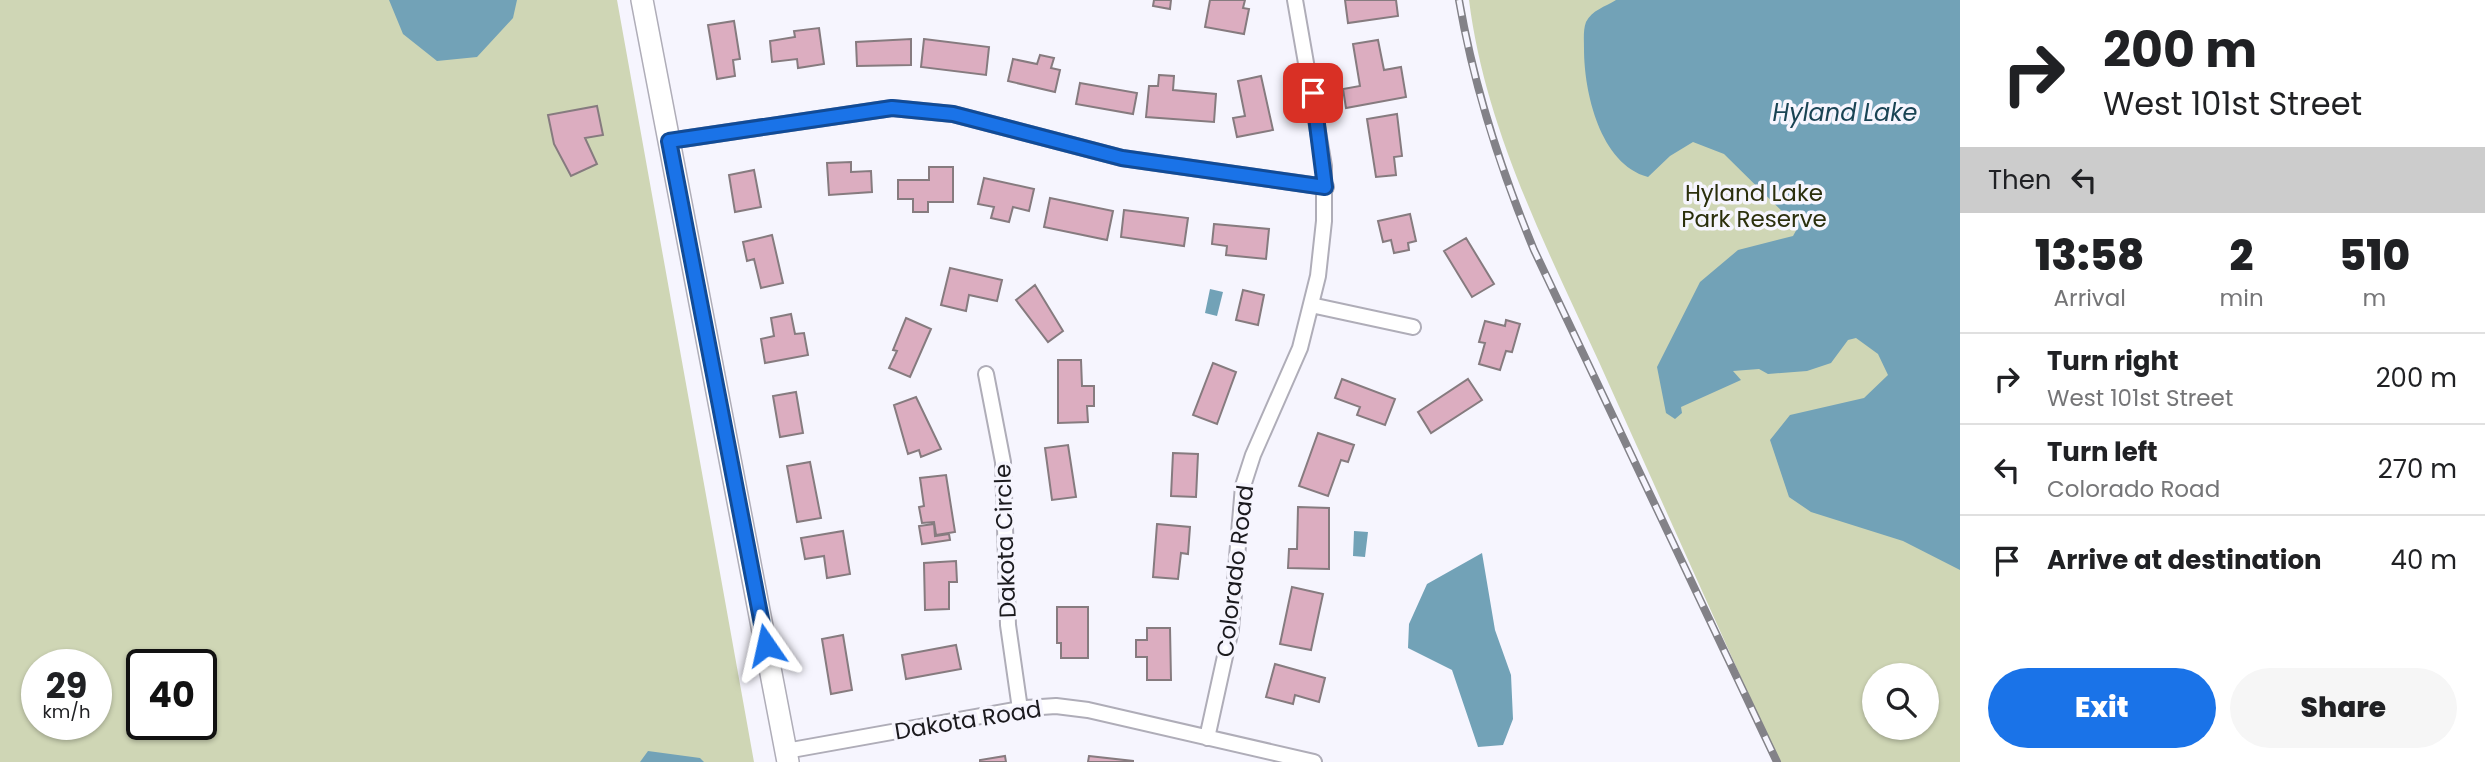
<!DOCTYPE html>
<html lang="en">
<head>
<meta charset="utf-8">
<style>
	body { margin:0; font-family:Poppins,sans-serif; background:#f6f6f6; color:#202124; height:100vh; display:flex; flex-direction:column; font-size:26px; white-space:nowrap }
	* { box-sizing:border-box; margin:0 }
	p { font-size:23px; color:#757577 }
	.icon { flex:none; width:38px; height:38px; fill:none; stroke:currentColor; stroke-width:2; stroke-linecap:round; stroke-linejoin:round }
	.map { position:relative; flex:1; overflow:hidden }
	.sheet { display:flex; flex-direction:column; background:#fff; width:525px }
	.sheet>* { flex:none }
	.top-card { background:#fff; color:#202124; overflow:hidden }
	.tools { position:absolute; left:1862px; top:663px; display:grid; gap:14px }
	.tools a { display:grid; place-items:center; width:77px; height:77px; border-radius:50%; background:#fff; box-shadow:0 2px 5px #0004; font-size:35px }
	.speed { position:absolute; left:21px; top:649px; display:flex; gap:14px; font-size:35px; font-weight:700; text-align:center }
	.speed>* { display:grid; place-content:center; width:91px; height:91px; border-radius:50%; background:#fff; box-shadow:0 2px 5px #0004; line-height:1 }
	.speed small { font-size:18px; font-weight:400 }
	.speed .limit { border:4px solid #111; border-radius:10px; background:#fff; color:#111 }
	.pin { position:absolute; display:grid; place-items:center; width:60px; height:60px; color:#fff; margin:-30px; border-radius:14px; box-shadow:0 4px 10px #0006 }
	.me { position:absolute; width:77px; margin:-38px; rotate:349deg; stroke-linejoin:round; filter:drop-shadow(0 0 5px #0008) }
	.turn { display:flex; align-items:center; gap:24px; height:147px; padding:0 28px; font-size:32px }
	.turn .icon { width:91px; height:91px; stroke-width:2.5 }
	.turn b { display:block; font-size:49px; line-height:60px }
	.then { display:flex; align-items:center; height:66px; padding:0 28px; background:#0003; gap:14px; font-size:26px }
	.eta { display:flex; justify-content:space-evenly; align-items:center; height:119px; text-align:center }
	.eta b { font-size:42px; font-weight:800; line-height:49px }
	.primary-button { display:flex; gap:14px; margin-top:auto; padding:14px 28px }
	.primary-button a { flex:1; height:80px; border-radius:42px; background:#1a73e8; color:#fff; font-size:28px; font-weight:800; line-height:80px; text-align:center }
	.primary-button a+a { background:#f6f6f6; color:#202124 }
	ul { padding:0; list-style:none }
	li { display:flex; align-items:center; gap:21px; height:91px; padding:0 28px; border-top:2px solid #e0e0e0 }
	li div { flex:1 }
	li b { display:block; font-size:26px }
	li em { font-style:normal }
	main { display:flex; flex:1; min-height:0 }
	.map>svg:first-child { display:block }
	.green { fill:#cfd6b5; fill-rule:evenodd }
	.water { fill:#72a2b7 }
	.building { fill:#dcadc0; stroke:#867b7f; stroke-width:2 }
	.lines { fill:none; stroke-linecap:round; stroke-linejoin:round }
	.street-casing { stroke:#afadb8; stroke-width:18 }
	.secondary-casing { stroke:#afadb8; stroke-width:24 }
	.street { stroke:#fff; stroke-width:14 }
	.secondary { stroke:#fff; stroke-width:21 }
	.rail-casing { stroke:#838288; stroke-width:8 }
	.rail { stroke:#f6f5fe; stroke-width:5; stroke-dasharray:16; stroke-linecap:butt }
	.route-casing { stroke:#114b97; stroke-width:18 }
	.route { stroke:#1a73e8; stroke-width:12 }
	.labels { text-anchor:middle; stroke-width:7; stroke-linejoin:round; paint-order:stroke }
	.park-label { font-size:23px; fill:#2b2f0c; stroke:#f6f5fe }
	.street-label { font-size:23px; fill:#1b1a1e; stroke:#f6f5fe }
	.water-label { font-size:24px; font-style:italic; fill:#1a4454; stroke:#f6f5fe }
</style>
</head>
<body>
<main>
<div class="map">
<svg width="1960" height="762" viewBox="0 0 1960 762">
	<rect width="100%" height="100%" fill="#f6f5fe"/>
	<!-- green -->
	<path class="green" d="M0,0H617L754,762H0ZM37,665H96V724H37ZM142,665H201V724H142Z
		M1469,0H1960V762H1779C1719,629 1659,495 1599,362C1546,246 1485,128 1469,0ZM1874,676H1927V728H1874Z"/>
	<!-- water -->
	<path class="water" d="M389,0H517L513,18L477,57L437,61L403,34Z
		M1616,0H1960V570L1903,541L1811,512L1789,497L1770,440L1790,415L1864,398L1888,375L1878,354L1856,338L1848,340L1831,363L1807,371L1768,374L1759,369L1733,371L1741,380L1681,407L1682,413L1675,419L1666,413L1657,367L1700,282L1738,250L1793,236L1798,227L1724,154L1693,142L1670,156L1648,177C1600,164 1584,92 1584,49C1584,41 1583,30 1586,22C1592,10 1605,7 1616,0Z
		M1210,289L1223,292L1217,316L1205,313Z
		M1354,531L1368,532L1365,557L1353,556Z
		M1482,553L1495,630L1511,675L1513,719L1503,745L1478,747L1452,670L1408,648L1409,624L1427,584Z
		M648,751L700,758L704,762H640Z"/>
	<!-- building -->
	<path class="building" d="M1154,0H1171L1170,9L1153,6Z
		M1210,0H1245L1243,8L1249,9L1244,34L1205,27Z
		M1345,0H1396L1398,16L1348,23Z
		M734,21L740,59L733,60L735,76L717,79L708,25Z
		M819,28L824,64L798,68L797,59L772,62L770,41L795,37L794,31Z
		M911,39V65L857,66L856,42Z
		M924,39L989,47L986,75L921,67Z
		M1378,40L1384,70L1401,67L1406,97L1346,108L1343,89L1360,86L1353,44Z
		M1040,55L1054,58L1051,68L1060,70L1055,92L1008,81L1013,59L1037,64Z
		M1159,75L1174,76L1173,90L1216,94L1214,122L1146,117L1149,86H1158Z
		M1261,76L1273,130L1237,137L1233,118L1245,116L1238,81Z
		M1080,83L1137,93L1133,114L1076,104Z
		M597,106L603,135L585,138L597,164L571,176L554,144L548,115Z
		M1397,114L1402,156L1394,157L1396,175L1376,177L1367,119Z
		M851,162V172L871,171L872,192L829,195L827,163Z
		M929,167H953V202H928V212H913V199H898V180H929Z
		M754,170L761,207L735,212L729,175Z
		M984,178L1034,189L1029,211L1013,207L1009,222L991,218L994,207L978,204Z
		M1050,198L1113,211L1107,240L1044,227Z
		M1124,210L1188,218L1184,246L1121,237Z
		M1410,214L1416,241L1408,243L1409,250L1394,253L1391,240L1383,242L1378,221Z
		M1214,224L1269,229L1266,259L1226,255L1227,246L1212,244Z
		M772,235L783,283L761,288L754,259L747,261L743,242Z
		M1466,238L1494,284L1472,297L1444,251Z
		M950,268L1002,280L997,301L969,295L966,311L941,305Z
		M1035,285L1063,331L1048,342L1016,300Z
		M1243,290L1264,295L1258,325L1236,320Z
		M791,314L795,334L804,333L808,355L765,363L761,339L774,336L771,318Z
		M906,318L931,329L910,377L889,368L897,351L893,350Z
		M1506,320L1520,324L1512,352L1506,351L1500,370L1479,364L1485,343L1479,342L1485,321L1505,326Z
		M1058,360H1081L1082,386H1094V406H1087L1088,422L1058,423Z
		M1213,363L1236,372L1217,424L1193,415Z
		M1342,379L1395,399L1385,425L1357,415L1360,407L1335,398Z
		M1468,379L1482,400L1431,433L1418,412Z
		M796,392L803,433L780,437L773,396Z
		M916,397L941,449L921,457L919,450L908,454L894,405Z
		M1318,433L1354,445L1348,462L1341,460L1328,496L1299,486Z
		M1068,445L1076,497L1052,500L1045,448Z
		M1173,453L1198,454L1196,497L1171,496Z
		M810,462L821,518L797,522L787,466Z
		M946,475L955,532L936,535L934,522L922,523L919,507L924,506L920,478Z
		M1298,507L1329,508V569L1288,568L1289,549H1297Z
		M934,524L935,536L949,534L950,540L922,544L919,526Z
		M1157,524L1190,527L1188,554L1181,553L1178,579L1153,577Z
		M843,531L850,574L827,578L824,556L805,559L801,538Z
		M956,561L957,582H949V609L925,610L924,563Z
		M1292,587L1323,594L1311,650L1280,644Z
		M1057,607H1088V658H1061V643H1057Z
		M1147,628H1170L1171,680H1147V657H1136V640H1147Z
		M843,635L852,690L831,694L822,639Z
		M956,645L961,669L906,679L902,655Z
		M1275,664L1325,678L1319,702L1295,695L1293,704L1266,697Z
		M1005,756L1006,762H980V760Z
		M1089,756L1133,761V762H1088Z"/>
	<g class="lines">
		<defs>
			<path id="street" d="M669,141L892,108L953,114L1122,158L1326,187
				M1311,305L1413,327
				M986,374L1003,462L1008,625L1020,709
				M1207,738L1231,629L1243,486L1253,455L1300,348L1318,276L1324,221V166L1295,0
				M786,751L1026,708L1056,706L1088,710L1314,762"/>
			<path id="secondary" d="M642,0L788,762"/>
		</defs>
		<!-- street casing -->
		<use href="#street" class="street-casing"/>
		<!-- secondary casing -->
		<use href="#secondary" class="secondary-casing"/>
		<!-- street -->
		<use href="#street" class="street"/>
		<!-- secondary -->
		<use href="#secondary" class="secondary"/>
		<defs>
			<path id="rail" d="M1459,0C1474,87 1500,168 1534,250L1777,762"/>
		</defs>
		<!-- rail casing -->
		<use href="#rail" class="rail-casing"/>
		<!-- rail -->
		<use href="#rail" class="rail"/>
	</g>
	<g class="lines">
		<defs>
			<path id="route" d="M766,645L669,141L892,108L953,114L1122,158L1325,187L1313,93"/>
		</defs>
		<!-- route casing -->
		<use href="#route" class="route-casing"/>
		<!-- route -->
		<use href="#route" class="route"/>
	</g>
	<g class="labels">
		<!-- park labels -->
		<g class="park-label">
			<text x="1754" y="201">Hyland Lake<tspan x="1754" dy="26">Park Reserve</tspan></text>
		</g>
		<!-- street labels -->
		<g class="street-label">
			<text transform="translate(1005 541) rotate(-92)" y="8">Dakota Circle</text>
			<text transform="translate(1235 571) rotate(-83)" y="8">Colorado Road</text>
			<text transform="translate(968 720) rotate(-9)" y="8">Dakota Road</text>
		</g>
		<!-- water labels -->
		<g class="water-label">
			<text x="1845" y="121">Hyland Lake</text>
		</g>
	</g>
</svg>
<div class="tools">
<a><svg class="icon" aria-label="search" viewBox="0 0 24 24"><circle cx="10" cy="10" r="6"/><path d="M15 15l6 6"/></svg></a>
</div>
<div class="speed"><div>29<small>km/h</small></div><div class="limit">40</div></div>
<div class="pin" style="left:1313px;top:93px;background:#d93025"><svg class="icon" aria-label="arrive" viewBox="0 0 24 24"><path d="M6 21V4h12l-3 4 3 4H6"/></svg></div>
<svg class="me" style="left:766px;top:645px" viewBox="-20 -20 40 40"><path d="M0-17L14 15 0 8-14 15z" fill="#1a73e8" stroke="#fff" stroke-width="4"/></svg>
</div>
<section class="sheet">
<div class="top-card">
<div class="turn"><svg class="icon" aria-label="right" viewBox="0 0 24 24"><path d="M7 20v-9h11M14 6l5 5-5 5"/></svg><div><b>200 m</b>West 101st Street</div></div>
<div class="then">Then<svg class="icon" aria-label="left" viewBox="0 0 24 24"><path d="M17 20v-9H6M10 6l-5 5 5 5"/></svg></div>
</div>
<div class="eta">
<div><b>13:58</b><p>Arrival</p></div>
<div><b>2</b><p>min</p></div>
<div><b>510</b><p>m</p></div>
</div>
<ul>
<li><svg class="icon" aria-label="right" viewBox="0 0 24 24"><path d="M7 20v-9h11M14 6l5 5-5 5"/></svg><div><b>Turn right</b><p>West 101st Street</p></div><em>200 m</em></li>
<li><svg class="icon" aria-label="left" viewBox="0 0 24 24"><path d="M17 20v-9H6M10 6l-5 5 5 5"/></svg><div><b>Turn left</b><p>Colorado Road</p></div><em>270 m</em></li>
<li><svg class="icon" aria-label="arrive" viewBox="0 0 24 24"><path d="M6 21V4h12l-3 4 3 4H6"/></svg><div><b>Arrive at destination</b></div><em>40 m</em></li>
</ul>
<div class="primary-button"><a>Exit</a><a>Share</a></div>
</section>
</main>
</body>
</html>
